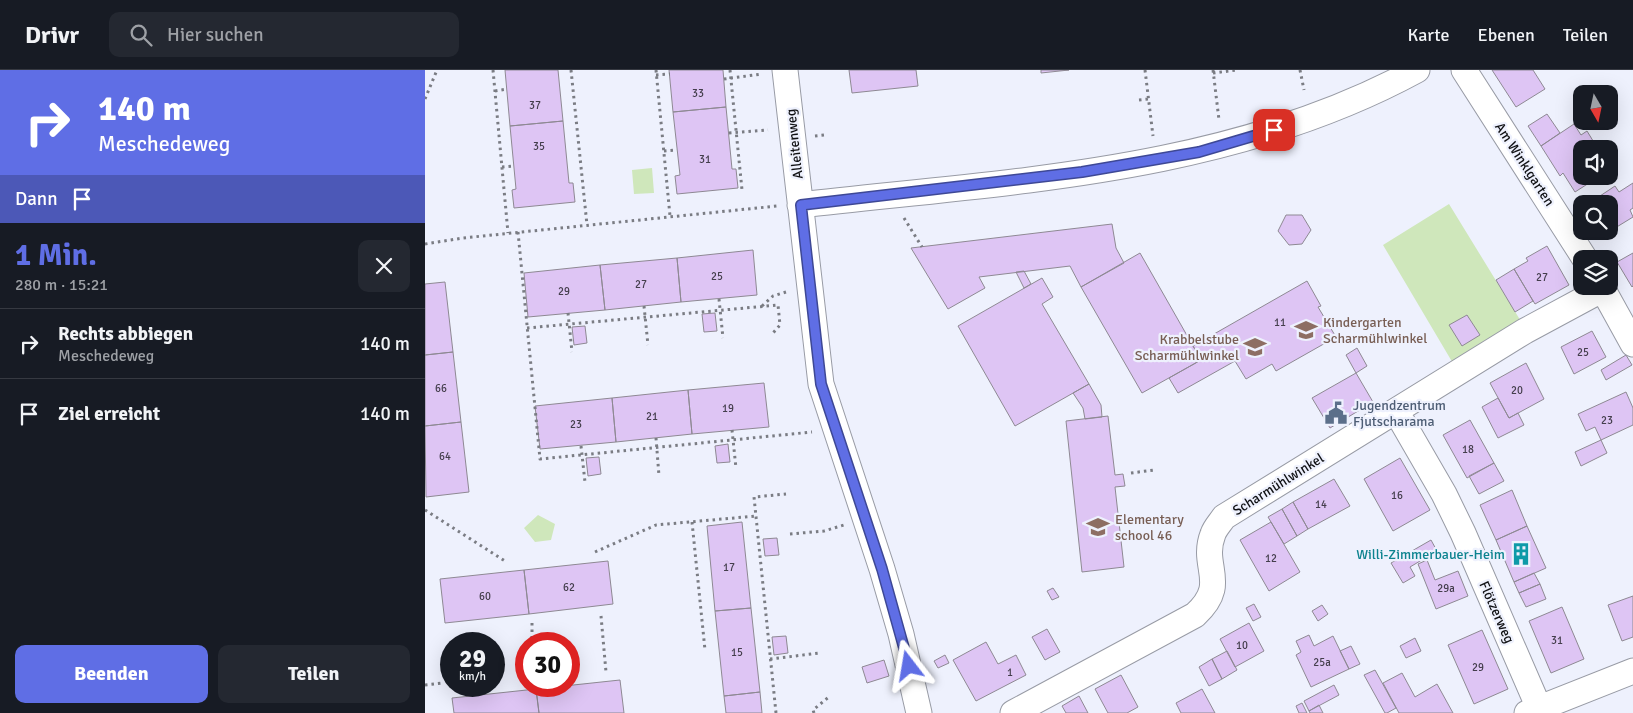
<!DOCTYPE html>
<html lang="de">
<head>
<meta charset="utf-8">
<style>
	body { margin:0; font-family:Signika,sans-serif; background:#242831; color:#f1f3f6; height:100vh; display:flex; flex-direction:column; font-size:19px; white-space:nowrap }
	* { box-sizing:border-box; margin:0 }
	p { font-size:16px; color:#9ea1a6 }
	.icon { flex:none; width:28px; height:28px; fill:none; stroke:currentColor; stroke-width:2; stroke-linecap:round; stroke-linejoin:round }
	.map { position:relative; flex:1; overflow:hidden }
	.side { display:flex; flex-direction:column; background:#171b24; width:425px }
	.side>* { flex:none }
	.guide { background:#5f6ee5; color:#fff; overflow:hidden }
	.needle { width:32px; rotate:171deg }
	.fabs { position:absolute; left:1148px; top:15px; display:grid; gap:10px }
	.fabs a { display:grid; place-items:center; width:45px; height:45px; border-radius:10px; background:#171b24; box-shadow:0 5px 20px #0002; font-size:25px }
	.speed { position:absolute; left:15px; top:562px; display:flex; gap:10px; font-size:25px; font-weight:700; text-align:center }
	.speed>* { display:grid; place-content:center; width:65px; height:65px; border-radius:50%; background:#171b24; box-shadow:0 5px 20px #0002; line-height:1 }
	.speed small { font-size:12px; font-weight:400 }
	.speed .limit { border:8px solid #d22; background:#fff; color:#111 }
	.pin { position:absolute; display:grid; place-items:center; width:42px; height:42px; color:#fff; margin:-21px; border-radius:10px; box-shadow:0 2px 8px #0006 }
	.me { position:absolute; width:55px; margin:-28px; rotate:346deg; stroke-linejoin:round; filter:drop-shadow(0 0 4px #0008) }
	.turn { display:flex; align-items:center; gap:18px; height:105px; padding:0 15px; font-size:22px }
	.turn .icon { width:65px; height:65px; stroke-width:2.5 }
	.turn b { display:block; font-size:35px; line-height:42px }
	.then { display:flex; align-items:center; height:48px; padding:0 15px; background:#0003; gap:10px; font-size:19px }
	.round { display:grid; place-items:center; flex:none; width:52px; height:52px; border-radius:10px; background:#242831 }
	.head { display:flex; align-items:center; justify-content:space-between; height:85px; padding:0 15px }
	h1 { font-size:30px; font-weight:700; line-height:38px; color:#5f6ee5 }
	.button { display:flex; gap:10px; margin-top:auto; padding:10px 15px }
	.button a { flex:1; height:58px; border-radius:10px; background:#5f6ee5; color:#fff; font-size:20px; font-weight:700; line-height:58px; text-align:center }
	.button a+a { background:#242831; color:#f1f3f6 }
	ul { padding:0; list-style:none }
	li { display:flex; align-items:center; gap:15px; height:70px; padding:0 15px; border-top:1px solid #363941 }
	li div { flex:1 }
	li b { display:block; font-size:19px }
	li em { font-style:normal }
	header { display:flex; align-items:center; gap:30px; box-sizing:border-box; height:70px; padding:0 25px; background:#171b24; border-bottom:1px solid #363941 }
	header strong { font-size:24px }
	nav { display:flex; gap:28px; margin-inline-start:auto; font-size:18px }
	.search { width:350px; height:45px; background:#242831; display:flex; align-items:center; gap:12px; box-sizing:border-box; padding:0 18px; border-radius:10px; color:#9ea1a6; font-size:19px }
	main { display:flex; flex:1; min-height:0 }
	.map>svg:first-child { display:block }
	.green { fill:#cfe7bb }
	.building { fill:#dec5f4; stroke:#8e8993 }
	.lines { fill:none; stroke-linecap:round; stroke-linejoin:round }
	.street-casing { stroke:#989ba5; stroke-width:27 }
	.path { stroke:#7a7c83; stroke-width:3; stroke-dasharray:2.5 4; stroke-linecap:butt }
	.street { stroke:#fff; stroke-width:25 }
	.route-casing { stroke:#3e4895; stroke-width:12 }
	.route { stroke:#5f6ee5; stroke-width:9 }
	.labels { text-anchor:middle; stroke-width:4.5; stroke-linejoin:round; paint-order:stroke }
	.number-label { font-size:11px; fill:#443e4c }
	.street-label { font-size:14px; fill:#101114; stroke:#eef1fd }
	.education-label { font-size:14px; fill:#785e54; stroke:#eef1fd; text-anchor:start }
	.service-label { font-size:14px; fill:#4e5e75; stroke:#eef1fd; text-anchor:start }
	.culture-label { font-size:14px; fill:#0d838f; stroke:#eef1fd; text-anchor:end }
</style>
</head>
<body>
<header>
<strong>Drivr</strong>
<div class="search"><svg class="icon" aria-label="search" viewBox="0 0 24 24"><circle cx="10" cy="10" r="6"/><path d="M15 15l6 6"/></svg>Hier suchen</div>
<nav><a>Karte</a><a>Ebenen</a><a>Teilen</a></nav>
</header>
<main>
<section class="side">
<div class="guide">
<div class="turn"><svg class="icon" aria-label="right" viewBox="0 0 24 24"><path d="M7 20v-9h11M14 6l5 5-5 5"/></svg><div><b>140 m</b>Meschedeweg</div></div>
<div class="then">Dann<svg class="icon" aria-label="arrive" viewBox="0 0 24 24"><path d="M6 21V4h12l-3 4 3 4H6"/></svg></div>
</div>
<div class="head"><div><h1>1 Min.</h1><p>280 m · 15:21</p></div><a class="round"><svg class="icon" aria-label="close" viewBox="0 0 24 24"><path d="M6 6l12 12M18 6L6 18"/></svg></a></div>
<ul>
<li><svg class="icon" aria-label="right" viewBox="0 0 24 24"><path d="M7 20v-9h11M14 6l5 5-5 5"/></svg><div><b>Rechts abbiegen</b><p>Meschedeweg</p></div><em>140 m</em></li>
<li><svg class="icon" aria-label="arrive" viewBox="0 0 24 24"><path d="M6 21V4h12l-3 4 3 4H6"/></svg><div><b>Ziel erreicht</b></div><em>140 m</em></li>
</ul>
<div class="button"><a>Beenden</a><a>Teilen</a></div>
</section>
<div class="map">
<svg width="1208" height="643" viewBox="0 0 1208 643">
	<rect width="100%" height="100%" fill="#eef1fd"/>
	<!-- green -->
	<path class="green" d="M227,98L229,123L209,124L207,100Z
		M1024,134L1097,253L1029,295L958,175Z
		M113,445L130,454L126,470L110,472L99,458Z"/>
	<!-- building -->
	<path class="building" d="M80,0H133L138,51L85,56Z
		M244,0H298L301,37L248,42Z
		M424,0H491L493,16L427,23Z
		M616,0H644L616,3Z
		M1067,0H1108L1120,19L1091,37Z
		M301,37L307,99H311L313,118L252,124L250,106L255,105L248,42Z
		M1122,44L1135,63L1116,76L1103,56Z
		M138,51L144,113H148L150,132L89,138L87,120L91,119L85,56Z
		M1149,54L1156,65L1162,61L1173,79H1156V106H1175L1150,122L1138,103L1135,106L1116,76Z
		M1208,113V138L1205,140L1208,147L1177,166L1175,161H1184V134H1163L1190,116L1194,122Z
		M861,145H877L886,160L877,174L864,175L853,161Z
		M687,154L691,178L699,193L656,217L645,196L554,207L560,218L523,239L486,178Z
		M1122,176L1144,215L1110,234L1089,199L1103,191L1101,188Z
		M328,180L332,225L256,232L252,188Z
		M715,183L776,290L717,323L656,217Z
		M1208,183V216L1207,217L1192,192Z
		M252,188L256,232L180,240L175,195Z
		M175,195L180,240L103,247L99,203Z
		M1089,199L1108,231L1090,242L1071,210Z
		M599,201L606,214L599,218L591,202Z
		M617,208L628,227L617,234L664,314L590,356L533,256Z
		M882,211L896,236L893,237L911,267L851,301L847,294L821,309L810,291L753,323L744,308L776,290L768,276Z
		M20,212L28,282L0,285V214Z
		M290,243L292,261L279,262L277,244Z
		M1042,245L1055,265L1037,276L1024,255Z
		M160,256L162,273L149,275L147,257Z
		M1167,261L1181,287L1149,304L1136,277Z
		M932,278L942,296L931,303L921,285Z
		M28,282L36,352L0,356V285Z
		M1201,285L1207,295L1181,310L1176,300Z
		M1101,293L1119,329L1084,348L1065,313Z
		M931,303L948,332L905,358L887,328Z
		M339,313L344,357L267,364L263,320Z
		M664,314L676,335L677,347L660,349L658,338L648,323Z
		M263,320L267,364L191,372L187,328Z
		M1201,322L1208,338V355L1176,370L1170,357L1161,361L1153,344Z
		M187,328L191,372L115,379L110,336Z
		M1073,328L1084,348L1093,343L1099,355L1073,368L1057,337Z
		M683,346L690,405L698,404L700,416L690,417L699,497L657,502L641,351Z
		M1045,350L1069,393L1042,408L1018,365Z
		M36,352L44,422L1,427L0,356Z
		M1176,370L1182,383L1156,396L1150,382Z
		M303,374L305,392L292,393L290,376Z
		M174,387L176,404L163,406L161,388Z
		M975,388L1005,440L968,461L939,409Z
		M1069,393L1079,411L1054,424L1044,406Z
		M909,409L925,436L883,459L868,432Z
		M1087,420L1102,456L1071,470L1055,435Z
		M868,432L883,459L872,466L857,439Z
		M857,439L872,466L859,474L843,447Z
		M317,452L326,538L290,541L282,456Z
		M846,452L875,502L844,521L815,470Z
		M1102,456L1121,498L1089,512L1071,470Z
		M352,468L354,485L340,486L338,469Z
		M1006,470L1012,481L985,497L990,506L978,513L966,493Z
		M1002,490L1010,510L1033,501L1043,526L1011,539L993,494Z
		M183,491L188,534L104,544L99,500Z
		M99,500L104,544L20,553L15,509Z
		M1109,503L1115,514L1094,523L1089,512Z
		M1115,514L1121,529L1101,537L1094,523Z
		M628,518L634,527L627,530L622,521Z
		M1208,526V567L1197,571L1183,535Z
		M829,534L836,547L828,551L821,538Z
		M897,535L903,544L893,551L887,541Z
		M1137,537L1159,589L1126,603L1104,551Z
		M326,538L335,622L299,626L290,541Z
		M824,553L839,581L810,597L795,569Z
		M622,559L635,582L620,590L607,567Z
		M1057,560L1083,619L1049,634L1023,575Z
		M884,565L889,576L908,566L924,599L886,617L871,585L876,582L871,571Z
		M361,566L363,583L349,585L347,567Z
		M990,568L996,581L981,588L975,576Z
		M561,572L573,594L591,585L601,605L551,631L528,590Z
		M926,576L935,594L924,599L915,581Z
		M802,581L812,600L797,609L787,589Z
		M520,585L524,593L513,598L509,591Z
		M787,589L797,609L784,616L774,597Z
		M459,590L464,606L442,613L437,597Z
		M950,600L971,638L962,643H960L939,605Z
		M977,603L990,627L1012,614L1028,643H974L958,613Z
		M696,605L713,637L702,643H683L670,619Z
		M195,610L199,643H114L111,619Z
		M909,615L914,625L884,641L879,631Z
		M111,619L114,643H29L27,628Z
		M777,619L790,643H756L751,633Z
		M335,622L337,643H301L299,626Z
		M654,626L663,643H641L637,636Z
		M877,633L882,643H874L871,636Z
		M894,635L898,643H885L884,641Z"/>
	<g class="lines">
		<defs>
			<path id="street" d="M360,0L396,314L457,499L476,564L494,643
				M1039,0L1160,189
				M375,135C584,111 803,103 992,0
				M1176,216L1208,274
				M971,341L1019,424L1038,463L1114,638
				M588,643L770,545C805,513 775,497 788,464C790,458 795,453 799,447L1100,261L1178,219
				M1102,643L1208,601"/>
		</defs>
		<!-- street casing -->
		<use href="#street" class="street-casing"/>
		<!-- path -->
		<path class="path" d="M68,0L83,163
			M146,0L162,155
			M231,0L245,146
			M305,0L317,120
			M720,0L728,66
			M788,0L794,50
			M875,0L879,20
			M788,3L812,0
			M231,5L245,4
			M299,9L337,4
			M70,21L82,19
			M0,29L12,0
			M714,30L724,29
			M304,63L343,60
			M390,66L399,65
			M239,81L252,80
			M77,97L89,96
			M479,148L497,177
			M93,162L115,389L387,362
			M0,174L38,168L352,136
			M294,229L298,268
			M219,236L223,275
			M337,236L348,226L361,222
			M143,243L147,282
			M102,258L353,235L355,255L348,263
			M307,360L311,398
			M231,368L234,406
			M156,376L160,412
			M706,403L729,400
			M0,440L80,491
			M267,452L280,580
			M365,464L399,461L419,455
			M170,482L231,455L331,446
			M176,546L181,602
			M107,553V574
			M101,579L99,581L101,586
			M345,589L395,583
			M0,615L18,613
			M351,643L329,427L361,424
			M389,643L388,640L405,626"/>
		<!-- street -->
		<use href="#street" class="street"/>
	</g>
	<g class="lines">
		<defs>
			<path id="route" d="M484,596L457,499L396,314L376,135L657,102L774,82L849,60"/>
		</defs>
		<!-- route casing -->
		<use href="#route" class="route-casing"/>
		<!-- route -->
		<use href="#route" class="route"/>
	</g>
	<!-- icons -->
	<defs>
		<symbol id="school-bare" viewBox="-9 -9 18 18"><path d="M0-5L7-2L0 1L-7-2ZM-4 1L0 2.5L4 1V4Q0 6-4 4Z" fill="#8d6e63" stroke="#eef1fd" stroke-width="2.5" paint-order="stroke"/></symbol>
		<symbol id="civic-bare" viewBox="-9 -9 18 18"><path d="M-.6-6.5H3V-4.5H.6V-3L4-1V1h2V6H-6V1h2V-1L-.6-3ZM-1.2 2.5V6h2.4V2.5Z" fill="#5c6f8a" stroke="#eef1fd" stroke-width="2.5" paint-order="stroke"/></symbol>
		<symbol id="building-bare" viewBox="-9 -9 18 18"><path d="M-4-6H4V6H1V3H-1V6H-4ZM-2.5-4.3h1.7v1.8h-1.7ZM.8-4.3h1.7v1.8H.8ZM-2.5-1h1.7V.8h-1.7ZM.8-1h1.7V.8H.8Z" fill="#0f9aa8" stroke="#eef1fd" stroke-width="2.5" paint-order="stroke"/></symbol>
	</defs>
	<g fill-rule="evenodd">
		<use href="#school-bare" x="865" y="244" width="32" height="32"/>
		<use href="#school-bare" x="814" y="261" width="32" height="32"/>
		<use href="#civic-bare" x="895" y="327" width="32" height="32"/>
		<use href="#school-bare" x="657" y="441" width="32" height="32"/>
		<use href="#building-bare" x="1080" y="468" width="32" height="32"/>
	</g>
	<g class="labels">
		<!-- number labels -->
		<g class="number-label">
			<text x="273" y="27">33</text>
			<text x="110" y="39">37</text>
			<text x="114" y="80">35</text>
			<text x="280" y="93">31</text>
			<text x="292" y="210">25</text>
			<text x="1117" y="211">27</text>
			<text x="216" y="218">27</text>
			<text x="139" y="225">29</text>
			<text x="855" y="256">11</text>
			<text x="1158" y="286">25</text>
			<text x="16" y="322">66</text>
			<text x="1092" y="324">20</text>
			<text x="303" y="342">19</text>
			<text x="227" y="350">21</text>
			<text x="1182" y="354">23</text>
			<text x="151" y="358">23</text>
			<text x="1043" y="383">18</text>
			<text x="20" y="390">64</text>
			<text x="972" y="429">16</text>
			<text x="896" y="438">14</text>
			<text x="846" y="492">12</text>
			<text x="304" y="501">17</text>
			<text x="144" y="521">62</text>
			<text x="1021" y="522">29a</text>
			<text x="60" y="530">60</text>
			<text x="1132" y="574">31</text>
			<text x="817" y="579">10</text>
			<text x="312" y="586">15</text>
			<text x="897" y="596">25a</text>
			<text x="1053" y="601">29</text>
			<text x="585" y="606">1</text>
		</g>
		<!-- street labels -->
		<g class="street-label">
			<text transform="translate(369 74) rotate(-96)" y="5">Alleitenweg</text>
			<text transform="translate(1100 94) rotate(57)" y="5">Am Winklgarten</text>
			<text transform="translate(853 414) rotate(-32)" y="5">Scharmühlwinkel</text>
			<text transform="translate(1072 542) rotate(66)" y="5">Flötzerweg</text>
		</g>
		<!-- education labels -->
		<g class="education-label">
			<text x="898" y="257">Kindergarten<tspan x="898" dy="16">Scharmühlwinkel</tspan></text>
			<text x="814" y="274" text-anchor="end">Krabbelstube<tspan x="814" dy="16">Scharmühlwinkel</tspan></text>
			<text x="690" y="454">Elementary<tspan x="690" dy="16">school 46</tspan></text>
		</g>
		<!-- service labels -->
		<g class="service-label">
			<text x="928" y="340">Jugendzentrum<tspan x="928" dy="16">Fjutscharama</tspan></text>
		</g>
		<!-- culture labels -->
		<g class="culture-label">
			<text x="1080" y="489">Willi-Zimmerbauer-Heim</text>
		</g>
	</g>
</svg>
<div class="fabs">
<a><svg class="needle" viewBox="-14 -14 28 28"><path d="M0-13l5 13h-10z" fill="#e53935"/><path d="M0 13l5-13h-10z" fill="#9ea1a6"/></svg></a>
<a><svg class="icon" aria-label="sound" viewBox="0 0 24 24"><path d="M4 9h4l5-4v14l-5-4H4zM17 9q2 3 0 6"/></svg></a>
<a><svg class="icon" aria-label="search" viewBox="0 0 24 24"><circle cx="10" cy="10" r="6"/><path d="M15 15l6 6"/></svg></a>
<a><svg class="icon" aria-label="layers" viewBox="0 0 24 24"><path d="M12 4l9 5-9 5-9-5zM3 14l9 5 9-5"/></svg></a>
</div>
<div class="speed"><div>29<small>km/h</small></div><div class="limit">30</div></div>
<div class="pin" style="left:849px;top:60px;background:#d93025"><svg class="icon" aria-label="arrive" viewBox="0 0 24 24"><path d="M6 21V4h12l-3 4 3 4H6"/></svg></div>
<svg class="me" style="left:484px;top:596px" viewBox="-20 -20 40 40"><path d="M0-17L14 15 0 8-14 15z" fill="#5f6ee5" stroke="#fff" stroke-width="4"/></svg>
</div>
</main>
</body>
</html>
